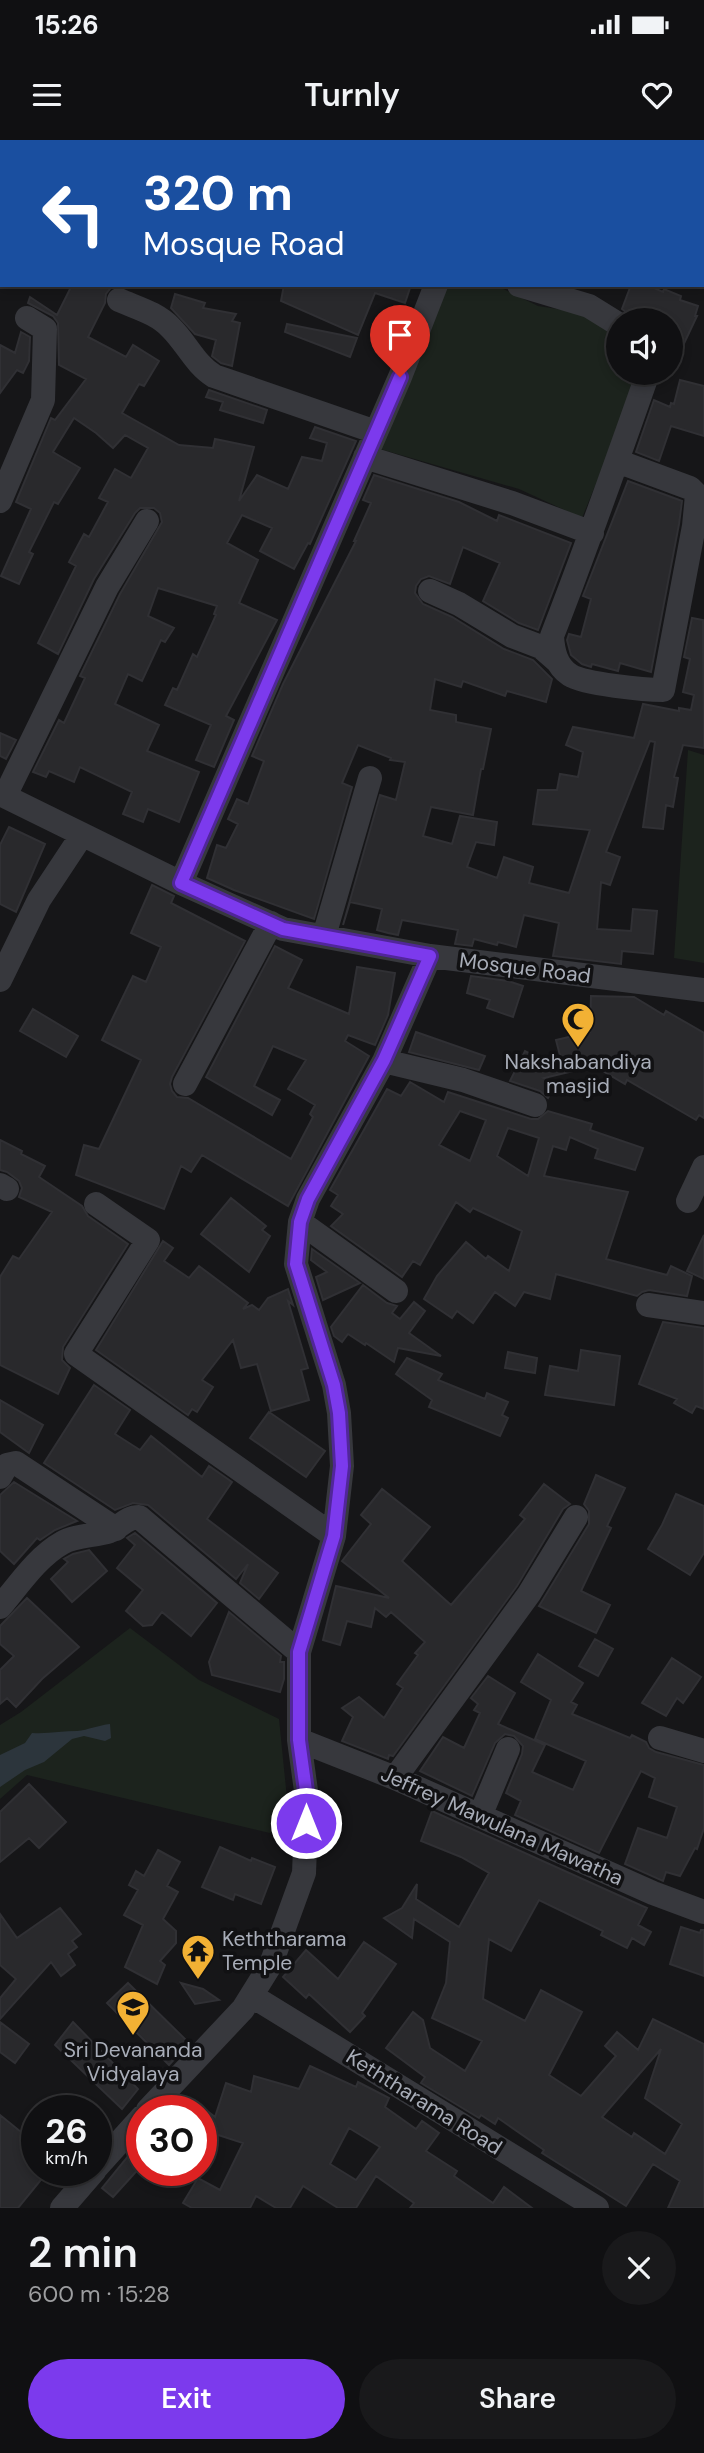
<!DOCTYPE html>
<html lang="en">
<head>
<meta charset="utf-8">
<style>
	body { margin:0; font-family:"DM Sans",sans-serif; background:#19191b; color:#f1f3f6; height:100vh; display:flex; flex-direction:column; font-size:26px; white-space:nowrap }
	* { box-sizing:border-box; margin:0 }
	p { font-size:23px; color:#9c9d9f }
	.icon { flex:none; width:38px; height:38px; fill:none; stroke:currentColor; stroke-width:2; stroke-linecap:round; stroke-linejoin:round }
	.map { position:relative; height:2068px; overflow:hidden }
	.sheet { display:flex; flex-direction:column; background:#101012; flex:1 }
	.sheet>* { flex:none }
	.hud { position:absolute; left:0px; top:0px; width:705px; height:147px; box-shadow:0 4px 10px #0003,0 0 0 2px #303032; background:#1a4fa0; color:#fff; overflow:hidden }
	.controls { position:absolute; left:606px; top:168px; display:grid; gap:14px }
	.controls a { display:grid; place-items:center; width:77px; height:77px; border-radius:50%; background:#101012; box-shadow:0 4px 10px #0003,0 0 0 2px #303032; font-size:35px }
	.speed { position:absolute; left:21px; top:1955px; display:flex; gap:14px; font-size:35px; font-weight:700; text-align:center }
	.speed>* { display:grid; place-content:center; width:91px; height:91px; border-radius:50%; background:#101012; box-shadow:0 4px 10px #0003,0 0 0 2px #303032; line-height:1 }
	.speed small { font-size:18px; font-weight:400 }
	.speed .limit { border:10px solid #d22; background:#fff; color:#111 }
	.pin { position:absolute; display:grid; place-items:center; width:60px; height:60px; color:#fff; margin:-72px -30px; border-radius:50% 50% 50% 0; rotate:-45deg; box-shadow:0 0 7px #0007 }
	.pin .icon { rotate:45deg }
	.me { position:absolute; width:77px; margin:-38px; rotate:0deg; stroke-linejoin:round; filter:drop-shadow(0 0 5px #0008) }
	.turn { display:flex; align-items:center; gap:24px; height:147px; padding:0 28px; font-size:32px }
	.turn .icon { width:91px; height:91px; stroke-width:2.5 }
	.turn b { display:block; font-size:49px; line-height:60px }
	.round { display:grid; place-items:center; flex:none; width:74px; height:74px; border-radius:37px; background:#19191b }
	.headline { display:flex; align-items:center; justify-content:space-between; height:119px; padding:0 28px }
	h1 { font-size:42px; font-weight:600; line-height:52px }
	.button { display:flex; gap:14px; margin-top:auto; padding:14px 28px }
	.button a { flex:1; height:80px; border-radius:42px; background:#7c3aed; color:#fff; font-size:28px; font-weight:600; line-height:80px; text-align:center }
	.button a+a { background:#19191b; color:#f1f3f6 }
	.status { display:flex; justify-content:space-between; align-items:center; height:49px; padding:0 35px; background:#101012; direction:ltr }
	.status svg { height:19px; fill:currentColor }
	header { display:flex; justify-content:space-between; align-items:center; height:91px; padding:0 28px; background:#101012; font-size:32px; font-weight:600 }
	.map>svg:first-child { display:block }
	.green { fill:#1c231d }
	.water { fill:#2c353c }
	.building { fill:#29292c; stroke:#303034; stroke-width:2; fill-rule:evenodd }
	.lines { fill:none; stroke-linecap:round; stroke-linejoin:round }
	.minor { stroke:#37383d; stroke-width:24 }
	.route-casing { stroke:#51269a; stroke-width:18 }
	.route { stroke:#7c3aed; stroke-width:12 }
	.labels { text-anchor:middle; stroke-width:7; stroke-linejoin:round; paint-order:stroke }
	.street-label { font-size:21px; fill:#a8adb8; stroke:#111113 }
	.poi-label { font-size:21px; fill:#a8adb8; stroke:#111113 }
</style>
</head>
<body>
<div class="status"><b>15:26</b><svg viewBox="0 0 49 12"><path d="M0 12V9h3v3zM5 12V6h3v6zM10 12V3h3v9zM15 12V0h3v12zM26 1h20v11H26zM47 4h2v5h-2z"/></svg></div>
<header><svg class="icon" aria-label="menu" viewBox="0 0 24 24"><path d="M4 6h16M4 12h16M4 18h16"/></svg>Turnly<svg class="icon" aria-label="heart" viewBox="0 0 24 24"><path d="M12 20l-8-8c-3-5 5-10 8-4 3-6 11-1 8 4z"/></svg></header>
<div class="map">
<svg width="704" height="2068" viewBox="0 0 704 2068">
	<rect width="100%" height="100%" fill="#161618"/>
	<!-- green -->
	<path class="green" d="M447,145H495L538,166L583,173L618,193V233H641L582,378L519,349L380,309Z
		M688,610L704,615V823L674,818Z
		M130,1488L199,1540L279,1579L291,1698L27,1635L0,1659V1585L21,1572Z"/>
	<!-- water -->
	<path class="water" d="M110,1584L111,1598L105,1601L84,1596L72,1599L44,1622L25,1630L0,1647V1615L25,1603L32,1593C48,1594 63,1591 77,1591C88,1590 99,1585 110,1584Z"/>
	<!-- building -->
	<path class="building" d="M72,145H113L106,154L105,163L88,197L126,217L133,205L159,221L144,246L139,244L122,273L179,305L213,308L215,299L254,307L239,361L257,335L288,349L302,317L322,321L327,303L310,298L315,287L356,301L310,404L308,403L294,429L260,411L272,388L242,375L227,403L258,420L239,463L277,480L226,576L234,580L214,627L196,620L211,585L165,565L173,548L177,550L193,514L197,517L216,475L214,474L217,466L158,448L148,476L174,488L165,502L161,500L142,541L128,534L115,564L159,585L147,611L199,632L179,682L148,669L143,682L123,674L132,652L80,627L74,642L49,631L46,637L33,632L59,580L64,583L85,538L80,536L120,454L162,382L160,373L154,368H140L135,373L94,439L58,514L38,503L76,426L69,422L84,394L89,397L108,362L99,358L115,329L131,338L148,308L125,295L113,308L96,293L74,278L53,312L80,328L58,364L54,362L29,412L33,414L19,444L1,436L31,369L16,362L51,278L55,280L86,239L59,225L58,183L53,176L28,163L30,157L57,175Z
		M284,145H411L405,163L375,153L358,195L281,161Z
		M631,145H647L663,152L664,149L681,156L680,160L698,166L695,176H697L681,210L670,205V180H640L631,176L622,169Z
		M175,154L205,163L203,168L236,174L232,181L240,183L232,226L221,223L212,216L216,200L195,194L171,168Z
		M287,184L357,198L350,217L285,192Z
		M21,192L30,197L29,221L23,233L17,230L0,253V205L15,213Z
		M680,240L704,246V296L671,286L659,321L636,312L654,260L670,267L671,263L674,264Z
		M209,250L267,270L263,283L220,270L223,262L206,257Z
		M374,335L459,362L497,381L499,375L571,403L538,490L519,483L483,461L500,423L463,407L450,444L429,436L421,439L416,446L415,453L423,464L452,477L504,509L533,520L552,539L546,562L507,551L505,556L463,541L461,547L435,539L430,570L456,575V582L491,589L483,629H481L473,675L431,667L423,696L452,704L460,676L497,682L494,705L476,702L467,727L497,738L504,717L533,727L529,743L569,753L590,690L533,684L538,650H557L560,634L578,637L583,612L566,605L573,587L634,598L643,564L679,571V568L691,570L694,555L683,552L690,519L684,517L692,478L703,480L704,608L683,605L674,637L678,638L673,667L666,665L663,689L643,687L655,602L650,601L606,712L620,717L610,745L601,742L597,789L631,791L633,769L657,771L653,814L622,811L621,824L553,816L559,783L524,775L516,807L498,802L497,805L474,799L472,806L455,804L458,790L402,780L398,795L388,793L377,790L382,769L350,762L343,785L380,655L396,660L405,622L390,620L391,618L358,605L342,643L352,647L314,779L234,750L207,738L217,705L226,708L238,684L228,679L237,659L248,664L264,621L252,616L283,544L356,401H354L371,363L363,360Z
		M628,341L682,361L679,384L651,532L620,523L618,531L592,524L591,527L582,524L571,515L567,500L569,494L581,497L591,459L583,456Z
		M0,593L16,600L6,619L0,616Z
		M9,687L45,704L16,772L0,764V705Z
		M152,745L174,756L171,763L245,801L172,937L170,944L172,951L177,957L188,958L291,1019L313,977L310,974L315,965L288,949L306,920L273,906L254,946L280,960L272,975L206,937L275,806L302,820L288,848L349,874L357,827L395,833L388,875L375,905L348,895L345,901L369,916L288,1066L202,1015L191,1032L181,1026L164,1069L76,1035L84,1005L99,1009L141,920L102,900L133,836L146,842L161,807L131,793Z
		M471,836L508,841L523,846L513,877L487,868L490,860L467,853Z
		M591,856L634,857L664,875L666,871L704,893V978L699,975L696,980L627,940L625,944L603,931L607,923L544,938L556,943L548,958L540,951L510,941L525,911L564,931L556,900L590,892Z
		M33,869L78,896L66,917L20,891Z
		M416,892L485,916L479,930L409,912Z
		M410,942L444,962L448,952L531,979H538L548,971L592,984L590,990L643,1008L635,1030L595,1018L598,1009L570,997L566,1010L553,1006L544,1036L628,1052L606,1119L667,1135L671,1126L692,1136L687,1156L649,1150L642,1152L637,1156L556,1134L550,1159L524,1152L515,1166L495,1152L473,1183L457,1171L452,1178L424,1159L437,1136L466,1102L486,1119L488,1116L509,1131L522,1091L473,1068L470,1072L456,1062L420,1125L413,1121L402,1137L331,1086L343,1074L331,1066L338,1055L330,1050L387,949L401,956ZM460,971L486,980L470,1021L439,1005ZM508,988L539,998L528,1036L497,1016Z
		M0,1000L22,1011L21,1014L45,1026L39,1037L82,1066L88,1076L128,1104L63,1207L62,1220L70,1228L58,1254L0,1225V1137L13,1116L19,1119L52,1072L19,1057L22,1048L19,1041L7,1032L0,1030Z
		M231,1058L266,1086L262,1090L270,1096L249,1132L201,1094Z
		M704,1095V1139L687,1131Z
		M163,1101L173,1108L164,1121L189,1138L199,1126L248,1163L243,1169L252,1165L259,1170L268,1158L288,1149L293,1165L288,1161L308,1228L301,1230L309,1260L271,1271L257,1224L241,1228L233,1200L202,1240L213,1247L197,1272L192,1269L188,1275L96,1210Z
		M312,1109L360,1143L323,1160L316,1137L327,1132L311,1120Z
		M363,1145L387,1163L397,1166L392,1173L400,1179L414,1162L425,1171L409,1193L441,1216L398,1208L394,1222L366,1203L365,1205L348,1194L342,1202L334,1196L331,1187Z
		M663,1182L704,1188V1269L696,1266L692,1273L674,1263L677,1259L639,1244Z
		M581,1210L620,1216L614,1265L545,1255L550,1226L578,1231Z
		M508,1212L537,1218L535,1233L505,1228Z
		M407,1218L442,1234L438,1240L485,1259L487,1253L508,1262L502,1275L508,1278L500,1296L429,1267L432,1260L396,1234Z
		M94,1245L130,1270L115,1294L140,1310L151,1296L202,1337L209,1326L232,1342L207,1379L278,1433L259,1459L240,1443L248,1424L236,1439L148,1365L133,1363L115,1370L44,1323Z
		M0,1260L43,1285L29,1313L0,1292Z
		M269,1272L325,1311L306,1337L250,1298Z
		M596,1335L625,1348L607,1386L611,1388L581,1451L610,1465L596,1493L539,1466L589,1384V1371L584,1364Z
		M14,1342L77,1381L55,1390L40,1400L37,1398L14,1424L0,1411V1355Z
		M544,1344L570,1364L563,1369L517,1446L393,1616L389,1615L388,1619L342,1601L353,1577L342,1568L359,1557L384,1578L403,1548L397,1544L418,1515L415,1513L425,1502L391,1472L386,1477L375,1468L371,1487L347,1481L340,1505L323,1500L336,1446L389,1458L342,1421L371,1384L361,1375L382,1349L430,1387L402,1421L451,1465L525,1379L520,1375Z
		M676,1354L704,1366V1413L690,1435L648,1409L662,1385Z
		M135,1393L217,1463L191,1496L162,1472L152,1485L143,1486L126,1471L143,1450L117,1428L135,1405L127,1398Z
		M89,1410L107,1431L72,1462L51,1439L68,1422L64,1419L73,1414Z
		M27,1458L79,1507L42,1539L16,1567L7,1558L0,1564V1530L14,1516L0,1504V1486Z
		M229,1472L281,1516L280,1522H284V1539L280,1552L212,1535L209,1522Z
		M595,1499L613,1509L598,1536L579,1526Z
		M538,1514L583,1543L571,1562L577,1565L572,1574L630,1598L632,1595L646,1602L649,1608L656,1612L704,1625V1688L697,1709L695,1708L680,1736L666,1732L663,1741L625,1724L638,1688L667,1698L677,1667L649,1657L655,1638L641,1631L599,1713L515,1675L521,1661L506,1653L522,1614L523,1606L514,1596L505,1594L495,1603L472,1656L420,1631L443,1597L464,1608L480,1573L474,1570L478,1564L471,1558L488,1536L515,1553L498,1584L545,1605L532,1632L573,1650L586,1621L535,1599L551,1560L521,1542Z
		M672,1518L701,1537L683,1563L677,1558L666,1576L642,1563Z
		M29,1644L66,1682L39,1708L29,1698L0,1722V1672Z
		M432,1671L647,1768L638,1785L651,1792L644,1805L632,1798L627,1808L601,1795L603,1791L539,1760L511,1811L489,1799L483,1859L525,1881L541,1850L582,1872L549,1935L581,1956L616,1916L605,1906L617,1892L638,1910L653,1879L704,1904V2068H668L680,2041L653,2024L626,2066L542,2013L544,2010L498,1978L495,1984L481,1975L479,1978L421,1943L425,1937L386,1908L413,1872L423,1880L430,1908L465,1931L482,1901L432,1878L446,1843L450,1802L414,1779L412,1798L384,1778L402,1768L417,1744L416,1759L459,1787L489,1733L461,1717L421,1701ZM661,1909L645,1958L682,1984L665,2014L634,1993L632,1997L602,1977Z
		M220,1707L251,1721L252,1718L275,1727L261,1764L235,1754L233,1760L202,1747Z
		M158,1710L180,1722L167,1746L178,1752L163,1779L176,1791V1803L160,1821L165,1825L157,1844L125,1827L143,1785L124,1775L138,1750L129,1745L136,1731L144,1736Z
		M60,1768L81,1794L72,1801L77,1807L68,1814L75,1825L61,1836L51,1822L0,1879V1858L16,1839L0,1825V1774L17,1798Z
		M681,1787L700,1793L701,1790H704V1836L670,1824Z
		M364,1802L396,1824L362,1873L365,1876L350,1892L309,1854L306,1858L283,1837L306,1810L338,1839Z
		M128,1843L189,1903L169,1925L107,1863Z
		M181,1843L203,1849L219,1860L195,1864Z
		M0,1882L29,1904L15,1923L0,1912Z
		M73,1882L138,1949L122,1969L55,1905Z
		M310,1926L356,1947L358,1942L389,1958L385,1967L416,1989L422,1981L439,1993L426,2011L457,2031L454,2036L493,2063L504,2047L532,2068H410L414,2063L376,2036L356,2068H338L303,2046L290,2068H276L256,2056L250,2068H192L183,2063L198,2038L220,2050L243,2003L206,1991L201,1987V1966L215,1977L226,1943L251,1952L254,1936L299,1949ZM349,1988L380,2007L356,2040L330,2024Z
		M0,1975L37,2005V2030H49L18,2068H0Z
		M142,1999V2025L113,2057L102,2048Z"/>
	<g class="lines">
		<!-- minor -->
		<path class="minor" d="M167,0L172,2
			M262,2L263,0
			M337,2L338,0
			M494,2V0
			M659,2L660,0
			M519,145L589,166L618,184
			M119,160C137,168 157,173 171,188C187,204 195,224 214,236L376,292
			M365,317L512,363L592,393
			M617,321L690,348L697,355L694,386L663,550C645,550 584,544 570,535C556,526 553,511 552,496C586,409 617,321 648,233
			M0,361L43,260L45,189L27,178
			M430,451L459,464L512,496L541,507L557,521
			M0,654L181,743L283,789L430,816L704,850
			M5,656L107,447L147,381
			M181,743L400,237L436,145
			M324,796L370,638
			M0,840L39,760L82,695
			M384,921L463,940L535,965
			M185,944L271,783
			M0,1045L7,1049
			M688,1061L704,1027
			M96,1064L148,1100L76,1214L334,1396
			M300,1082L396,1151
			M648,1165L704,1173
			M0,1337L7,1325L16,1323L116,1389
			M0,1467C18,1446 37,1417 62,1403C75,1395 95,1396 110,1391C121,1387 126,1377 139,1377L299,1512
			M660,1598L704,1611
			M299,1600L395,1638L653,1753L704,1772
			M395,1638L529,1454L576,1377
			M480,1676L508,1609
			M252,1856L597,2068
			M148,1970L243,1869L271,1824L304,1733L307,1658L299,1600V1512L334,1396L342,1326L339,1273L334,1245L296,1124L300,1082L308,1059L384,921L430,816
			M96,2028L142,1977
			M62,2068L95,2030"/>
	</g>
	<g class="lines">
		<defs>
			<path id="route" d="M306,1683L307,1658L299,1600V1512L334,1396L342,1326L339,1273L334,1245L296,1124L300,1082L308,1059L384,920L430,816L283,789L181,743L400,237"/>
		</defs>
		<!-- route casing -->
		<use href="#route" class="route-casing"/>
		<!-- route -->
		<use href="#route" class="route"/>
	</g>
	<!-- icons -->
	<defs>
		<symbol id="mosque-pin" viewBox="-11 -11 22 30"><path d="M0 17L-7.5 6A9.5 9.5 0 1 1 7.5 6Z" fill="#f2b134" stroke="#111113"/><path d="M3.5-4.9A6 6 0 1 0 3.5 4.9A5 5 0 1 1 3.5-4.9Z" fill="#111"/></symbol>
		<symbol id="temple-pin" viewBox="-11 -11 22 30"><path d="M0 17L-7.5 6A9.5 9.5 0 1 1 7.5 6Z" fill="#f2b134" stroke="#111113"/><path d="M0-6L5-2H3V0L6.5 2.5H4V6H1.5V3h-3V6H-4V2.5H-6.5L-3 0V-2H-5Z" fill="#111"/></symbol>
		<symbol id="school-pin" viewBox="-11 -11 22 30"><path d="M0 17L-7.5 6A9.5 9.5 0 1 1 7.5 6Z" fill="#f2b134" stroke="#111113"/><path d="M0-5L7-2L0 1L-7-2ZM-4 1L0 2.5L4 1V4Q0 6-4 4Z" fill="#111"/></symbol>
	</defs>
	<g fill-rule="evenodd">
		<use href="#mosque-pin" x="559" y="860" width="38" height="52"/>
		<use href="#temple-pin" x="179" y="1792" width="38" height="52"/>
		<use href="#school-pin" x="114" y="1848" width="38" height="52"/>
	</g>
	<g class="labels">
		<!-- street labels -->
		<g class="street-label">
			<text transform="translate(525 828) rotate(7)" y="7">Mosque Road</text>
			<text transform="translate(502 1686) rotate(24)" y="7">Jeffrey Mawulana Mawatha</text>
			<text transform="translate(424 1962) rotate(32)" y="7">Keththarama Road</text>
		</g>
		<!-- poi labels -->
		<g class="poi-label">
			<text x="578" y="929">Nakshabandiya<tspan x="578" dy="24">masjid</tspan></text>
			<text x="222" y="1806" text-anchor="start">Keththarama<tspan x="222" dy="24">Temple</tspan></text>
			<text x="133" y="1917">Sri Devananda<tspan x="133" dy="24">Vidyalaya</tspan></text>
		</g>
	</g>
</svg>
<div class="controls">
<a><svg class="icon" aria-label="sound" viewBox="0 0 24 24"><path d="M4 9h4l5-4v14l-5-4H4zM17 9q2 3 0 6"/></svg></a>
</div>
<div class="speed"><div>26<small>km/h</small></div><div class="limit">30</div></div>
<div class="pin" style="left:400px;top:237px;background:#d93025"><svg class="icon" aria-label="arrive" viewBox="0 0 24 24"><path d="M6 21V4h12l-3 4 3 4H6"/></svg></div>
<svg class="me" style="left:306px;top:1683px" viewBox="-20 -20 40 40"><circle r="17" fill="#7c3aed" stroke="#fff" stroke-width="3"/><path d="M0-11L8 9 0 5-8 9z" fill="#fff"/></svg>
<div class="hud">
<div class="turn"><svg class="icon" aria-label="left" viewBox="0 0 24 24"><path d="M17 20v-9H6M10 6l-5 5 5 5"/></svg><div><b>320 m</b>Mosque Road</div></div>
</div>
</div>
<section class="sheet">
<div class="headline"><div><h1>2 min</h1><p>600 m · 15:28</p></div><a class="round"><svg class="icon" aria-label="close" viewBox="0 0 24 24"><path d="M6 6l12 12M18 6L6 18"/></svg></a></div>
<div class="button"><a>Exit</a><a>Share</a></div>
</section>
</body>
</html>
